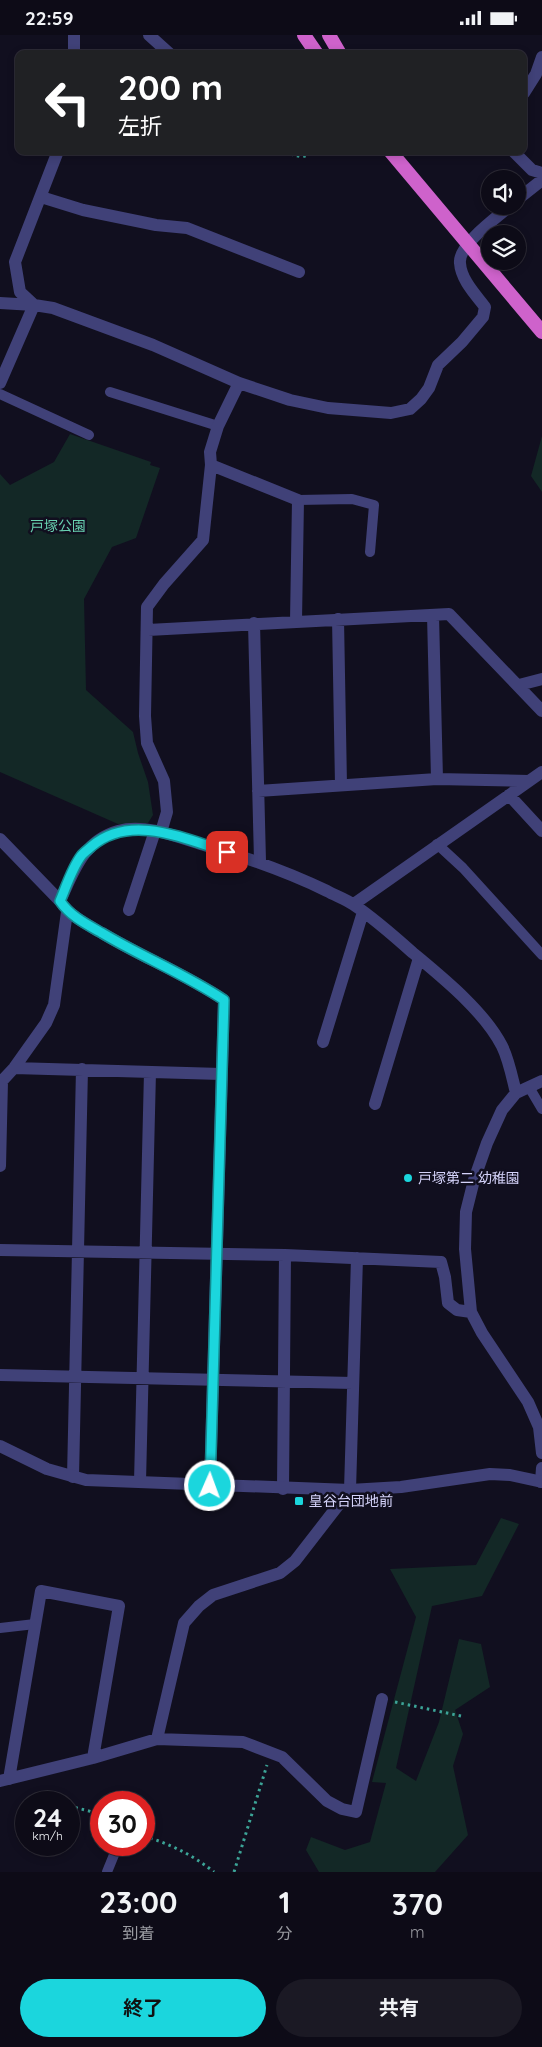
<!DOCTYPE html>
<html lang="ja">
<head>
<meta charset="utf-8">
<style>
	body { margin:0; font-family:Quicksand,"Noto Sans JP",sans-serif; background:#1b1924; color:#f1f3f6; height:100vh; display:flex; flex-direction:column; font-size:19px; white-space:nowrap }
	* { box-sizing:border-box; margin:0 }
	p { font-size:16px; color:#9a9ba1 }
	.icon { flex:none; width:28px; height:28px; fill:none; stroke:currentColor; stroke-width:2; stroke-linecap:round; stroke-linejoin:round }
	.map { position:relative; height:1837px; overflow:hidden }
	.side { display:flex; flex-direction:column; background:#0d0b17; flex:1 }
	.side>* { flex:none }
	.hud { position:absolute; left:15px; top:15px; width:512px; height:105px; border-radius:10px; box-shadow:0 2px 8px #0003,0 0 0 1px #2d2b36; background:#202124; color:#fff; overflow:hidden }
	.fabs { position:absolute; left:481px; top:135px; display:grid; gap:10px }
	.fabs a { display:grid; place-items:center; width:45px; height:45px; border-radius:50%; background:#0d0b17; box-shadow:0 2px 8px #0003,0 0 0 1px #2d2b36; font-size:25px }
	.speed { position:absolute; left:15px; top:1756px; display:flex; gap:10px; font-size:25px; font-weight:700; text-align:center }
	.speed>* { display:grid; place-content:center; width:65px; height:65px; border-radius:50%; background:#0d0b17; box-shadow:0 2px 8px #0003,0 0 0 1px #2d2b36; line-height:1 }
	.speed small { font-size:12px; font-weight:400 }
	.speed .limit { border:8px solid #d22; background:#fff; color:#111 }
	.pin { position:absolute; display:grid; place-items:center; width:42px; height:42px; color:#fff; margin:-21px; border-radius:10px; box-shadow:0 2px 8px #0006 }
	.me { position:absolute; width:55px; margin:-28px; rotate:2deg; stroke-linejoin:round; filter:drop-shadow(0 0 4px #0008) }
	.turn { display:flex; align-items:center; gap:18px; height:105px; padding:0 20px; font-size:22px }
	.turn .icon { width:65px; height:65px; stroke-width:2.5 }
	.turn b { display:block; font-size:35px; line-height:42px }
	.eta { display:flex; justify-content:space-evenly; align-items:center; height:85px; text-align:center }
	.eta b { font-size:30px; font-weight:700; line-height:35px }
	.button { display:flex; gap:10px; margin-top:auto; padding:10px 20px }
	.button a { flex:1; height:58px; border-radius:30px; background:#1bd6dd; color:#111; font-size:20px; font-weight:700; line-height:58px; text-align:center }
	.button a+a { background:#1b1924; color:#f1f3f6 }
	.status { display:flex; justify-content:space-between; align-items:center; height:35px; padding:0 25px; background:#0d0b17; direction:ltr }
	.status svg { height:14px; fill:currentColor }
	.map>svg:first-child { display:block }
	.green { fill:#132826 }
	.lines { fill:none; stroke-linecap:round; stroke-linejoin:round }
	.path { stroke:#3ca497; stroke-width:3; stroke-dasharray:2.5 4; stroke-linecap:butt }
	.service { stroke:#404178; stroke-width:10 }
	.minor { stroke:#404178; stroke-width:12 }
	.tertiary { stroke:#404178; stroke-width:12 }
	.trunk { stroke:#ce62cb; stroke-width:14 }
	.route-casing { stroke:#128b90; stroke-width:12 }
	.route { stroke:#1bd6dd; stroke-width:9 }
	.poi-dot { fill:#1bd6dd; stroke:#110f1f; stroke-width:2 }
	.labels { text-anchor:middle; stroke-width:5; stroke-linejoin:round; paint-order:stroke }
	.park-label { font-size:14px; fill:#68d0b0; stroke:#110f1f }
	.poi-label { font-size:14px; fill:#d5d3fa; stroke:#110f1f; text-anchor:start }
</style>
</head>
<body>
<div class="status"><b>22:59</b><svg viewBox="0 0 49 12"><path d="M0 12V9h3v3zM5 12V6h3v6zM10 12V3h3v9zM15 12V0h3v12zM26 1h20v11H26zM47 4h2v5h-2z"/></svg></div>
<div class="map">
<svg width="542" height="1837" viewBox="0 0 542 1837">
	<rect width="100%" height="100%" fill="#110f1f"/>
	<!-- green -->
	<path class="green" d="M70,399L151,427L150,430L160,433L136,503L112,512L84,564L86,655L133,697L138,718L148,747L153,780L148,788L118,789L0,737V439L10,450L54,427Z
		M542,401V457L531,441Z
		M501,1483L519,1489L482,1561L432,1571L396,1733L416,1746L439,1687L459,1604L481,1609L490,1652L455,1675L463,1699L453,1731L468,1800L435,1837H319L306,1815L311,1802L345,1815L370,1807L386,1748L372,1747L416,1582L390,1534L476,1530Z"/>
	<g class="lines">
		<!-- path -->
		<path class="path" d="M278,116L302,122L321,116
			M324,116L334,119L337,116
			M395,1667L461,1681
			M69,1771L101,1779
			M144,1801C170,1809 193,1820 214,1837
			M234,1837L267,1730"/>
		<!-- service -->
		<path class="service" d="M110,357L218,391
			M0,359L89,400
			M298,465L352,464L374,470L370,517
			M437,809L463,833L542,920
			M529,1052L542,1074
			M0,1593L35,1589
			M107,1837L118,1810"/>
		<!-- minor -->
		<path class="minor" d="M149,0L170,19
			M74,19V0
			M524,58L536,39L542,22
			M58,116L15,227L20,257L34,270L53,273L153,310L239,348L290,365L328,373L391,378L410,374L421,364L429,353L438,330L462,307L483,282L485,272C476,260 461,245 460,228C458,210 496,183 510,171
			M513,116L532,135L542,138
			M41,162L83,175L156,190L187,193L299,237
			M518,164L542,145
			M0,268L34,270L0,348
			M211,430L298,465L296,586
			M433,580L437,744
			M338,584L341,750
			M254,588L260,826
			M148,595L449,579L542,676
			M519,650L542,644
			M258,756L437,744L529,746
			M509,760L542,796
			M161,797L167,777L164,746L147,708L145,681L147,572L164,549L203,505L211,430L210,417L218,391L239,348
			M0,804L60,866C70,881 86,889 102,898C142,922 185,939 224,965L210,1451
			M60,866C74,836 83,806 118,796C146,788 180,803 207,811C248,823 288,837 327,856C336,861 346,864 354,870C375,884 394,901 413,918C443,943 484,976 502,1011C509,1025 512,1042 516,1058
			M354,869L542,737
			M129,875L155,796
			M323,1007L363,877
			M14,1033L221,1039
			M542,1046L516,1058L502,1075L487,1108L474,1145L466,1177L465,1214L471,1277L482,1298L528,1367L539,1392L542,1418
			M375,1069L419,923
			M0,1131L2,1046L14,1033L46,988L54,970L67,877
			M0,1215L285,1220L441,1227L445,1242L448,1268L457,1275L471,1277
			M0,1340L353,1348
			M73,1442L82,1034
			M140,1447L150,1037
			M541,1447L542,1433
			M283,1454L285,1220
			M157,1704L184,1588L199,1571L213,1560L280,1538L295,1526L350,1455L357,1223
			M9,1744L41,1556L119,1571L93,1723
			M0,1746L93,1723L157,1704L243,1707L282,1722L327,1766L342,1774L356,1777L382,1664"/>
		<!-- tertiary -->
		<path class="tertiary" d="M0,1411L47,1434L86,1445L350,1455L401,1452L490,1439L510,1440L542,1447"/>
		<!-- trunk -->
		<path class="trunk" d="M304,0L317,19
			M329,0L340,19
			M390,116L542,297"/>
	</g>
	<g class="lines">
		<defs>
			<path id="route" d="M210,1451L224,965C185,939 142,922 102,898C86,889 70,881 60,866C66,852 72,833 81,821C84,817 89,814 92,811C131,778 185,804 227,817"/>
		</defs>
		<!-- route casing -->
		<use href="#route" class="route-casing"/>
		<!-- route -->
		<use href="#route" class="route"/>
	</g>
	<!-- markers -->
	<g class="poi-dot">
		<circle cx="408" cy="1143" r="5"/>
		<rect x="294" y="1461" width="10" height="10" rx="2.5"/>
	</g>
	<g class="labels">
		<!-- park labels -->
		<g class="park-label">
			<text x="58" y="496">戸塚公園</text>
		</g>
		<!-- poi labels -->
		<g class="poi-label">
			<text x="418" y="1148">戸塚第二 幼稚園</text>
			<text x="309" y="1471">皇谷台団地前</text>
		</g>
	</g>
</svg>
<div class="fabs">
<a><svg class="icon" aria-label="sound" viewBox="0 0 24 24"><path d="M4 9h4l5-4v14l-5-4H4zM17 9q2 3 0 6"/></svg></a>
<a><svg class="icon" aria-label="layers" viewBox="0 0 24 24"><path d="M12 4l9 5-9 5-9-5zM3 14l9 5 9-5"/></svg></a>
</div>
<div class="speed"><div>24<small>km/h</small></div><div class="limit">30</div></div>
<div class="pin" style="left:227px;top:817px;background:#d93025"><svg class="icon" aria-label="arrive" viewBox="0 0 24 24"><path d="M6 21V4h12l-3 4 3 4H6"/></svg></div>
<svg class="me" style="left:210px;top:1451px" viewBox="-20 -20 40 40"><circle r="17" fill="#1bd6dd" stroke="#fff" stroke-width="3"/><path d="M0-11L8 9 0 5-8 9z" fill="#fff"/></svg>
<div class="hud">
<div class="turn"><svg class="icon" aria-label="left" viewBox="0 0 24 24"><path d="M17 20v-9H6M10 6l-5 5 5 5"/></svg><div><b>200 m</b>左折</div></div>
</div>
</div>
<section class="side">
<div class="eta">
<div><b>23:00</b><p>到着</p></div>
<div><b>1</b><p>分</p></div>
<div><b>370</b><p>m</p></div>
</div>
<div class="button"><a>終了</a><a>共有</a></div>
</section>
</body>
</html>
